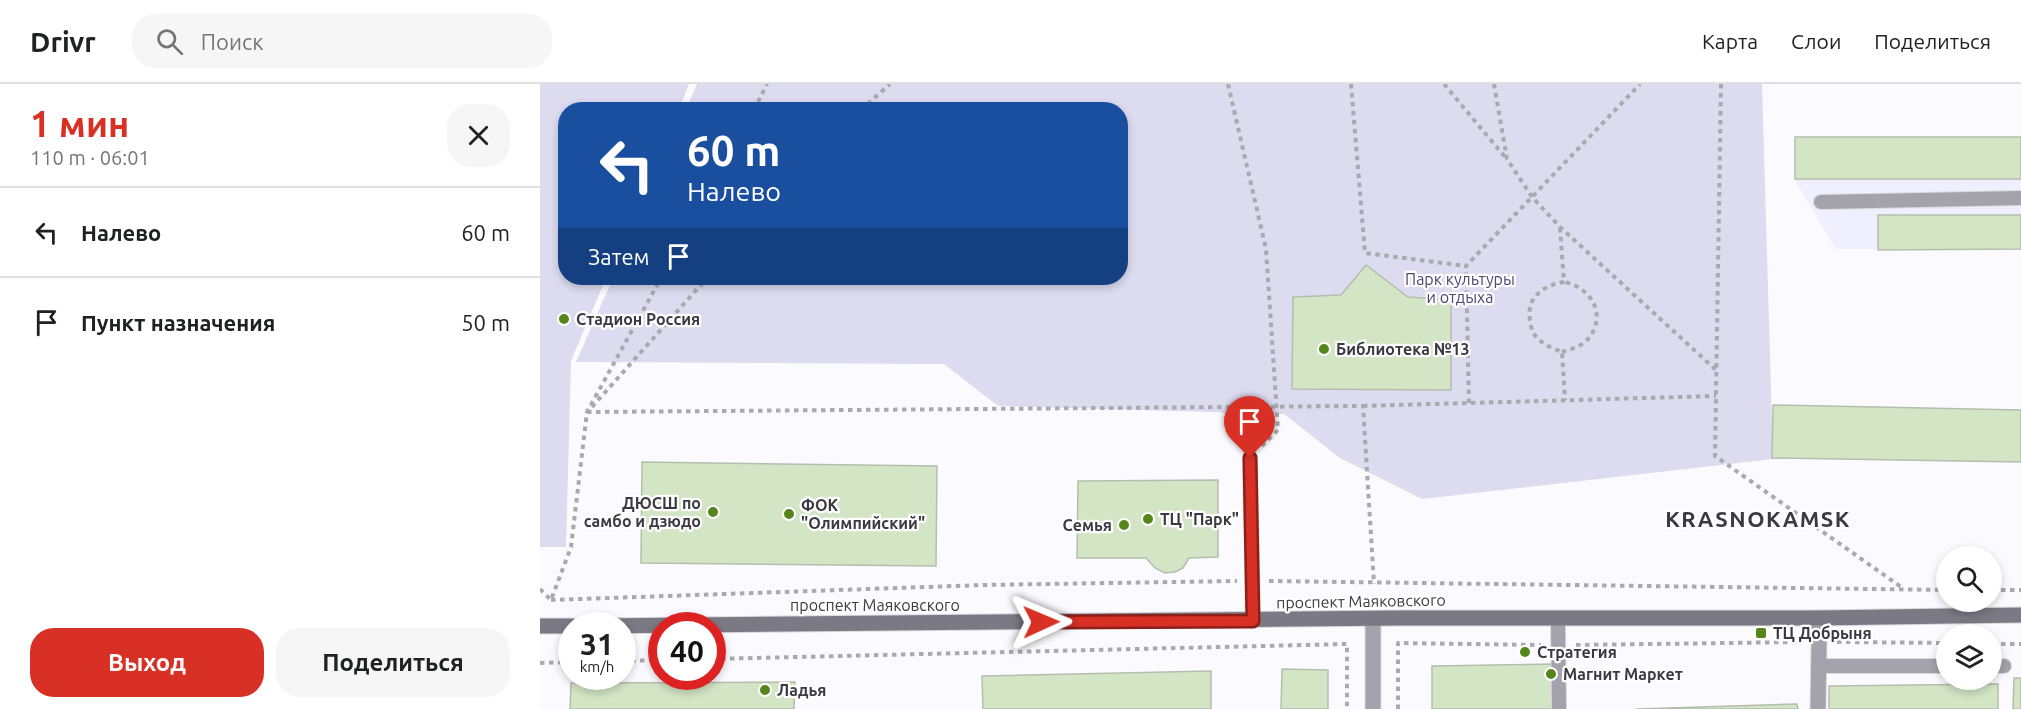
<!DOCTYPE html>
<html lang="ru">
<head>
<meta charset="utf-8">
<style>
	body { margin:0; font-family:Ubuntu,sans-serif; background:#f6f6f6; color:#202124; height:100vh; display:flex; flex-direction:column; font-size:22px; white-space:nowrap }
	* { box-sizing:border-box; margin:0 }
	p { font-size:20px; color:#757577 }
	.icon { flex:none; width:33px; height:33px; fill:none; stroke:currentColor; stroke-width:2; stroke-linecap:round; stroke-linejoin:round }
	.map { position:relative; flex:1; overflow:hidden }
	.panel { display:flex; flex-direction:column; background:#fff; width:540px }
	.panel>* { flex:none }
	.guide { position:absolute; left:18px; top:18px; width:570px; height:183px; border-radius:24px; box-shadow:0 3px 9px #0003; background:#1a4fa0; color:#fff; overflow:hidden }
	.buttons { position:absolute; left:1396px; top:462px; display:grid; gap:12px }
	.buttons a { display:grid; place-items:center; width:66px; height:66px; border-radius:50%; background:#fff; box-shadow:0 3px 9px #0003; font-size:30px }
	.speed { position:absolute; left:18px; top:528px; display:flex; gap:12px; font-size:30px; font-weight:700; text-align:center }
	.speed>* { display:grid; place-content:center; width:78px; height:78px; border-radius:50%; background:#fff; box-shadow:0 3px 9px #0003; line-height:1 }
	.speed small { font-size:15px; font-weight:400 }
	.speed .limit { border:9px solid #d22; background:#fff; color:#111 }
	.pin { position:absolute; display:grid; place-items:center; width:51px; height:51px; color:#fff; margin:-62px -26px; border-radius:50% 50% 50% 0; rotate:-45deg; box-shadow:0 0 6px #0007 }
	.pin .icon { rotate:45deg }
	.me { position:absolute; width:66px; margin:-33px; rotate:89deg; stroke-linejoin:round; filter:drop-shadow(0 0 4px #0008) }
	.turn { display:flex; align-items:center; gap:21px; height:126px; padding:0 30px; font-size:27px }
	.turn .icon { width:78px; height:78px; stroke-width:2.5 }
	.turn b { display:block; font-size:42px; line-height:51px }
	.then { display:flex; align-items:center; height:57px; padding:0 30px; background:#0003; gap:12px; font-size:22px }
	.round { display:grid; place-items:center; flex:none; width:63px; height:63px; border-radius:24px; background:#f6f6f6 }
	.head { display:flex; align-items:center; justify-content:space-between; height:102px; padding:0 30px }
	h1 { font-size:36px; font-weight:600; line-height:45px; color:#d93025 }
	.button { display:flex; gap:12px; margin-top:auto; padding:12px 30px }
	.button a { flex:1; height:69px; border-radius:24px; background:#d93025; color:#fff; font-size:24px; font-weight:600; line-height:69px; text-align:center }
	.button a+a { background:#f6f6f6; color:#202124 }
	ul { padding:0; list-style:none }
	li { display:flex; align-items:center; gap:18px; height:90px; padding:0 30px; border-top:2px solid #e0e0e0 }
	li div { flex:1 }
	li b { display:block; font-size:22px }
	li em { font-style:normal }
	header { display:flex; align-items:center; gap:36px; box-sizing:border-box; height:84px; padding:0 30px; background:#fff; border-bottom:2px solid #e0e0e0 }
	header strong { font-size:28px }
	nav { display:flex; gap:33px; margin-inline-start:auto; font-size:21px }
	.search { width:420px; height:54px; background:#f6f6f6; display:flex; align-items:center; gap:15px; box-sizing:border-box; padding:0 21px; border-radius:24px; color:#757577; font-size:22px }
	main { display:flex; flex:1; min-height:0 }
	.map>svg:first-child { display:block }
	.built { fill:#f0effe }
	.green { fill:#dcdbf0 }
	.building { fill:#d3e5c5; stroke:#b4bead; stroke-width:1.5 }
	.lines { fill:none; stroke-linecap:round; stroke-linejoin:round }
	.lane-casing { stroke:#d8d8dd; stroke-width:16 }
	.street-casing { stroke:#d8d8dd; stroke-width:17 }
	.secondary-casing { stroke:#d8d8dd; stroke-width:17 }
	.path { stroke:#a9a9ae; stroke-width:4; stroke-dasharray:4.5 4.5; stroke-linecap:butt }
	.lane { stroke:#a4a3ab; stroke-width:14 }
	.street { stroke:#a4a3ab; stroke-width:15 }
	.secondary { stroke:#7a7984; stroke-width:15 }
	.route-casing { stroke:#8d1f18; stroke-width:15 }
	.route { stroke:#d93025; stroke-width:10 }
	.poi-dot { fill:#55861b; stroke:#fff; stroke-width:2 }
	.labels { text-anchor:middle; stroke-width:4.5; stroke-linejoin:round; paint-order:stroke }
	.park-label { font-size:16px; fill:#4d4675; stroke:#fff }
	.poi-label { font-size:16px; font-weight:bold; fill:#3b3a42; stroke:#fff; text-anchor:start }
	.street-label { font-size:16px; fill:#3b3a42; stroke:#fff }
	.district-label { font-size:22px; font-weight:bold; letter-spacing:1.5px; fill:#3b3a42; stroke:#fff }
</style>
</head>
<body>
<header>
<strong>Drivr</strong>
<div class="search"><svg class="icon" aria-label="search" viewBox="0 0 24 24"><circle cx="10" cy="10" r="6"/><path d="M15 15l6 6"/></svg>Поиск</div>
<nav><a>Карта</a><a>Слои</a><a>Поделиться</a></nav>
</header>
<main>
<section class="panel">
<div class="head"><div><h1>1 мин</h1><p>110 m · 06:01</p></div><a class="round"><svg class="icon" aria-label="close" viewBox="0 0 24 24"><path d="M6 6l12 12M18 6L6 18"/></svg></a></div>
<ul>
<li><svg class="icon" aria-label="left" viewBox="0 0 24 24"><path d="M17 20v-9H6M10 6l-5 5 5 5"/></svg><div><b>Налево</b></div><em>60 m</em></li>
<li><svg class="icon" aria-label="arrive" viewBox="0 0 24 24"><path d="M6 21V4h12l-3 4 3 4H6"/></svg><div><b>Пункт назначения</b></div><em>50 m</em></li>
</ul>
<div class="button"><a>Выход</a><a>Поделиться</a></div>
</section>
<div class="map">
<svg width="1481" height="625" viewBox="0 0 1481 625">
	<rect width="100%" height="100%" fill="#fbfbff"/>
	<!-- built -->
	<path class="built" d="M1255,53H1481V165H1296L1255,96Z"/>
	<!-- green -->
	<path class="green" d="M0,0H149L139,25L26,26V194H66L31,277L26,463H0Z
		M157,0H1222L1233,375L882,415L800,374L744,330L458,322L404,280L36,278L73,194H580V26L146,25Z"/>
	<!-- building -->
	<path class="building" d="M1255,53H1481V95H1255Z
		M1338,131H1481V165L1338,166Z
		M826,181L868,213L911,216V306L752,305L753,213L801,211Z
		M1233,321L1481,326V378L1232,374Z
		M102,378L397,382L396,482L101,479Z
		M678,396V473L649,474L643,484L635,488L625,489L615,484L606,474H537L538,397Z
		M1013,580L1014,625H892V582Z
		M742,585L788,586V625H741Z
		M671,587V625H443L442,592Z
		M1474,594H1481V625H1473Z
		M255,598L254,625H30L31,599Z
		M1458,600V625H1289V602Z
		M1257,620L1258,625H1096Z"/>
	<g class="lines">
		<defs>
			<path id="lane" d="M1281,118L1481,114
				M710,374L713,537
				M1018,536L1019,625
				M1278,582H1407
				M1452,582H1464"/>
			<path id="street" d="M1277,534L1279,558L1278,625
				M833,535V625"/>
			<path id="secondary" d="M0,542H32
				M53,542L858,534H1277L1481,531"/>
		</defs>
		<!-- lane casing -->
		<use href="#lane" class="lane-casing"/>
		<!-- street casing -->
		<use href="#street" class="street-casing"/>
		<!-- secondary casing -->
		<use href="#secondary" class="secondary-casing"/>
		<!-- path -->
		<path class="path" d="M688,0L726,165L738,346L721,363
			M811,0L825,169L926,182
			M904,0L965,73
			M954,0L967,75L992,113L1020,143L1176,286
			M1181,0L1175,372L1364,505
			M214,26L227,0
			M321,26L350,0
			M1020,144L1024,198C1004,201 986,213 990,236C991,240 991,246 994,250C1001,260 1012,264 1022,268L1025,316
			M1022,268C1031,265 1041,263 1048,255C1068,231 1051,203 1024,198
			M929,319L926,182L1100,0
			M823,322L1176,312
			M52,323L167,194
			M47,328L823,322L834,500
			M729,497L1407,506
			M0,505L11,516L31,463L47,328L121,194
			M1452,506H1481
			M11,516L443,501L697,497
			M1297,558L1407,559
			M1452,560H1481
			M1036,561L1262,558
			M172,575L807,560V625
			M82,577L122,576
			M0,579L32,578
			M858,625V559L1001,561"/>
		<!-- lane -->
		<use href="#lane" class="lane"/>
		<!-- street -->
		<use href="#street" class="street"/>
		<!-- secondary -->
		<use href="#secondary" class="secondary"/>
	</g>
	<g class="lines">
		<defs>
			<path id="route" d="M501,538L713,537L710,374"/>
		</defs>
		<!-- route casing -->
		<use href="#route" class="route-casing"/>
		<!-- route -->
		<use href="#route" class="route"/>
	</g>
	<!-- markers -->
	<g class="poi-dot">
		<circle cx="24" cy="235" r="6"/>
		<circle cx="784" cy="265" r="6"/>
		<circle cx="173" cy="428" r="6"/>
		<circle cx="249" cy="430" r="6"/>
		<circle cx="608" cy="435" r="6"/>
		<circle cx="584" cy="441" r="6"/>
		<rect x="1215" y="543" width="12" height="12" rx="3"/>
		<circle cx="985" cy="568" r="6"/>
		<circle cx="1011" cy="590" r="6"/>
		<circle cx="225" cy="606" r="6"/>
	</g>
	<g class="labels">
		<!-- park labels -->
		<g class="park-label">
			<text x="920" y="201">Парк культуры<tspan x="920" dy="18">и отдыха</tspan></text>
		</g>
		<!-- poi labels -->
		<g class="poi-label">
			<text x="36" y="241">Стадион Россия</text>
			<text x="796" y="271">Библиотека №13</text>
			<text x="161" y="425" text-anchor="end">ДЮСШ по<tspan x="161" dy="18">самбо и дзюдо</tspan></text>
			<text x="261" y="427">ФОК<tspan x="261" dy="18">"Олимпийский"</tspan></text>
			<text x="620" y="441">ТЦ "Парк"</text>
			<text x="572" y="447" text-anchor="end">Семья</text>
			<text x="1233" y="555">ТЦ Добрыня</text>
			<text x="997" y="574">Стратегия</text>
			<text x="1023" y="596">Магнит Маркет</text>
			<text x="237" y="612">Ладья</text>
		</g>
		<!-- street labels -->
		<g class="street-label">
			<text transform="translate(821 517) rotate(-1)" y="6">проспект Маяковского</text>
			<text x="335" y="527">проспект Маяковского</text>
		</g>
		<!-- district labels -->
		<g class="district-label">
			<text x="1218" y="443">KRASNOKAMSK</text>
		</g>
	</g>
</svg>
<div class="buttons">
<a><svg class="icon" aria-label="search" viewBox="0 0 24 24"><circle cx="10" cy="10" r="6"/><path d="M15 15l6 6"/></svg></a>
<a><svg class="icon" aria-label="layers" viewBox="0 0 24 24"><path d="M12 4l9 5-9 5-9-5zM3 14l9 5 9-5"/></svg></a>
</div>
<div class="speed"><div>31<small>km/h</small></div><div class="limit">40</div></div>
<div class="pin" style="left:710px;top:374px;background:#d93025"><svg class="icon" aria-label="arrive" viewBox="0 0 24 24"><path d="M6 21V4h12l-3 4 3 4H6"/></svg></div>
<svg class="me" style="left:501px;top:538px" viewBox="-20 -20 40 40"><path d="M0-17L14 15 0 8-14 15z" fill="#d93025" stroke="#fff" stroke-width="4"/></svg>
<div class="guide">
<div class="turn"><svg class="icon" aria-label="left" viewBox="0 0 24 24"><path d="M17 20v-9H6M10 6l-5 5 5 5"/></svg><div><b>60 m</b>Налево</div></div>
<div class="then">Затем<svg class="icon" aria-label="arrive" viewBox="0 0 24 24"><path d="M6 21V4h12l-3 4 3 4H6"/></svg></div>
</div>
</div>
</main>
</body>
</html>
